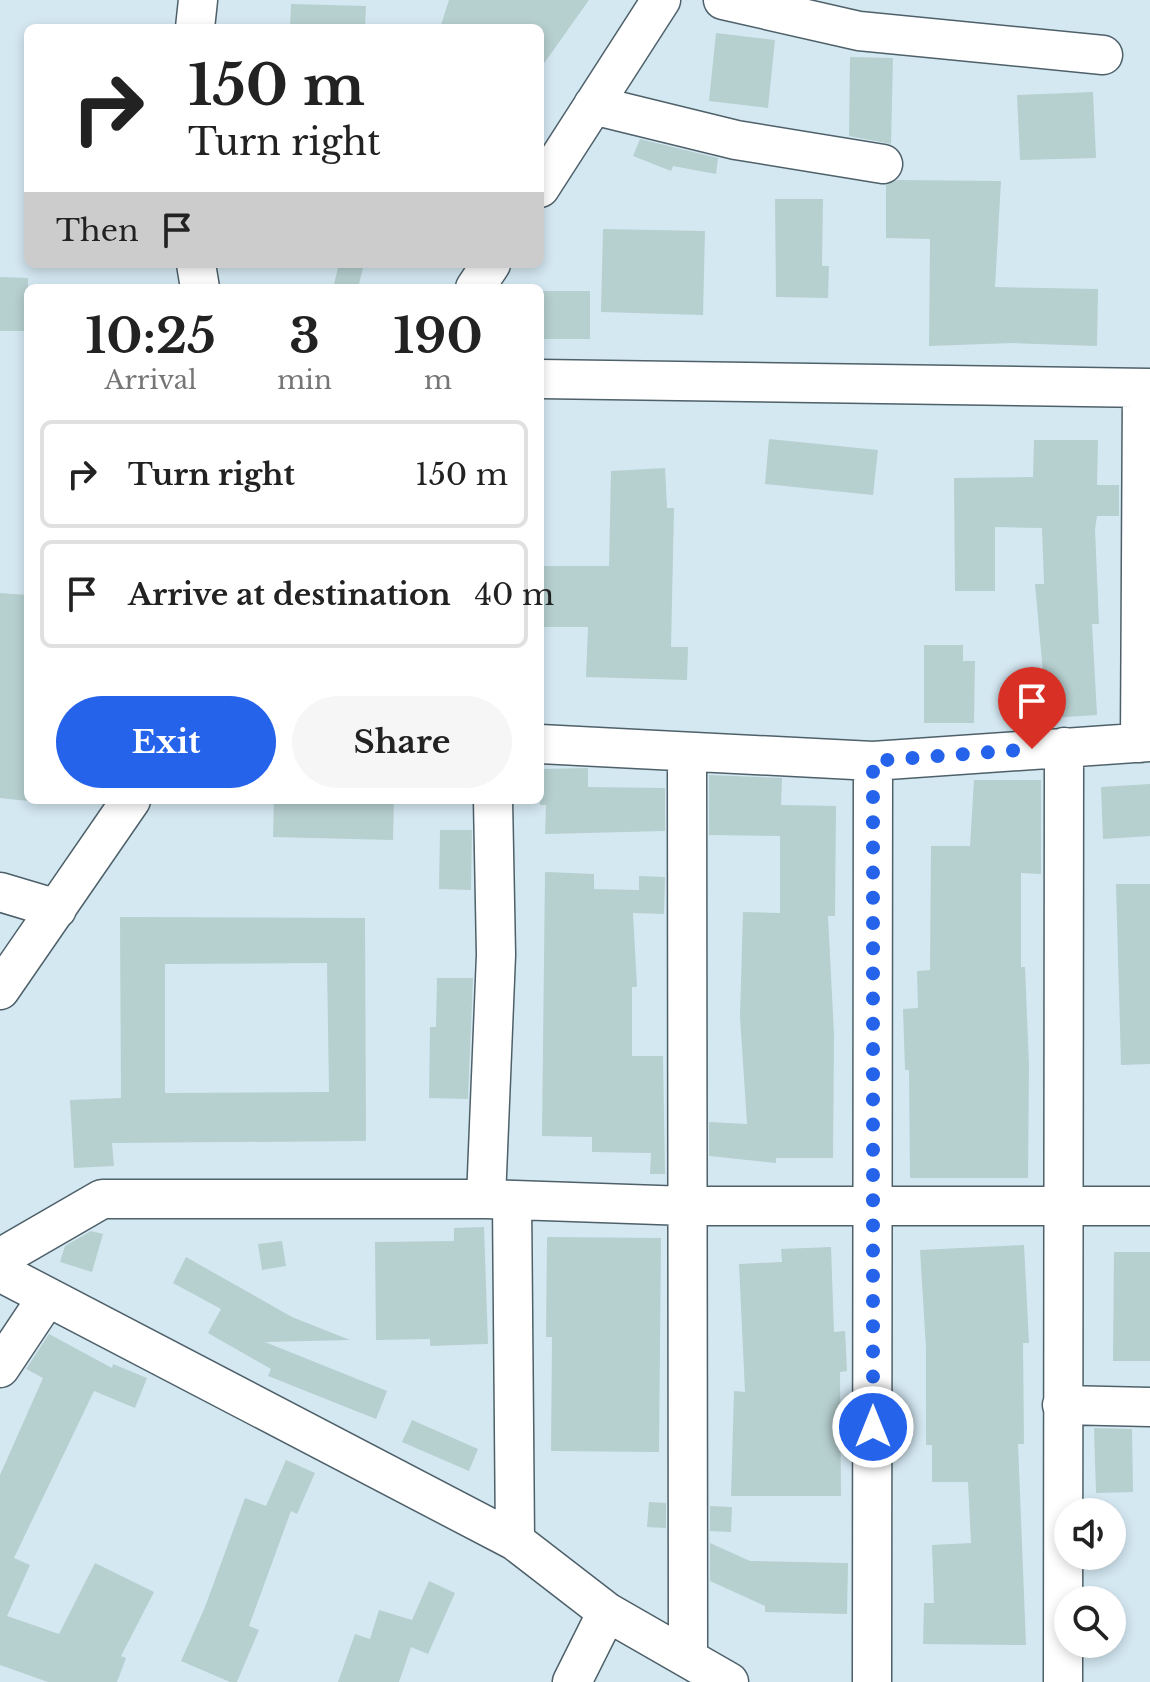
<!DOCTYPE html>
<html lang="en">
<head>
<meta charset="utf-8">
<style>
	body { margin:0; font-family:"Libre Baskerville",serif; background:#f6f6f6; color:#222; height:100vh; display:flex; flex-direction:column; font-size:30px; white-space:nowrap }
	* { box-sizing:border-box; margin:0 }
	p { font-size:26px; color:#767676 }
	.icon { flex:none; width:44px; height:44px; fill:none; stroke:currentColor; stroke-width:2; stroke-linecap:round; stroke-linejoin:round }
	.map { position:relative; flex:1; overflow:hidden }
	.side { position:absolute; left:24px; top:284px; width:520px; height:520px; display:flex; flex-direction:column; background:#fff; border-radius:12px; box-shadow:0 4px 12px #0003 }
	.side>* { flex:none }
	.guide { position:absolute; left:24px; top:24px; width:520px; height:244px; border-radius:12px; box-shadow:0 4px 12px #0003; background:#fff; color:#222; overflow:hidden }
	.tools { position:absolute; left:1054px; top:1498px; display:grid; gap:16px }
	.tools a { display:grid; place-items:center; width:72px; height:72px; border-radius:50%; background:#fff; box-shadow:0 4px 12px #0003; font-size:40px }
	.pin { position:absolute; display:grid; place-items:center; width:68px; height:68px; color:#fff; margin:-82px -34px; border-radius:50% 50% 50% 0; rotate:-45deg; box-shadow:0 0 8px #0007 }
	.pin .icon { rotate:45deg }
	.me { position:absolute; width:88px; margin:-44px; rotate:0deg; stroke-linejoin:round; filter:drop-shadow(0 0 6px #0008) }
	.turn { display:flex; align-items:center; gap:28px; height:168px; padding:0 32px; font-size:36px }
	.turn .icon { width:104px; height:104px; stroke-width:2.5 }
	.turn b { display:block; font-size:56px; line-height:68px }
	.then { display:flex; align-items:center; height:76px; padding:0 32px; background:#0003; gap:16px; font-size:30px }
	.eta { display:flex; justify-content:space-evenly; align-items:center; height:136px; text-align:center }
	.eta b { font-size:48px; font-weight:700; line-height:56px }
	.button { display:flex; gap:16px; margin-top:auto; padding:16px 32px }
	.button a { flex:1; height:92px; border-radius:48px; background:#2563eb; color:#fff; font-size:32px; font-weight:700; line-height:92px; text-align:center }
	.button a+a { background:#f6f6f6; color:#222 }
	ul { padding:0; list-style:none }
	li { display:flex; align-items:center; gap:24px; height:108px; margin:0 16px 12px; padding:0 16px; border:4px solid #e0e0e0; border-radius:12px }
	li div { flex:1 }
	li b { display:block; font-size:30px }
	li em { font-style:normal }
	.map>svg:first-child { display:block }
	.building { fill:#b6cfcf; fill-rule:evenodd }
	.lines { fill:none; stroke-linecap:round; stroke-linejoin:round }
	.minor-casing { stroke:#4e6069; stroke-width:41 }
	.minor { stroke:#fff; stroke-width:38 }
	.route { stroke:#2563eb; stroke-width:14; stroke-dasharray:0 25.2 }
</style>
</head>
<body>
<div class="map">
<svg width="1150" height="1682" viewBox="0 0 1150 1682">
	<rect width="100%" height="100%" fill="#d4e8f2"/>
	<!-- building -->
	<path class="building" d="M449,0H589L540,69V28H440Z
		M291,4L366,6L365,28H290Z
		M716,33L775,40L768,108L709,101Z
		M850,57L893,58L891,144L849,136Z
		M1093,92L1096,158L1020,160L1017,95Z
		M640,139L718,158L716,174L673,166L671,171L633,156Z
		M898,180L1001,181L995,287L1098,289L1097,346L1012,343L929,346L930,239L886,238V185Z
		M775,199H823L822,266H829L828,298L776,297Z
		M603,229L705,231L703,315L601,312Z
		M339,264H364L358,288H333Z
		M0,277L28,278V331H0Z
		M540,291H590V339H540Z
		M769,439L878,450L873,495L765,484Z
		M1034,440H1098L1097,485H1119V516H1097L1095,529L1099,624H1092L1097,715L1034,719L1032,684H1044L1035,584H1044L1042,528L995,527V591H955L954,478L1033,477Z
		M665,468L667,508H674L671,647H688L687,680L586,677L588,627H540V566H609L611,471Z
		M0,593L28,595V801L0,798Z
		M924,645H963V661H975L974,723H924Z
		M588,768V787L665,788V831L545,834L546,805H540V769Z
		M709,775L782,778L781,805L836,806L835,916H828L834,1034L833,1158H776V1163L709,1156V1122L747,1124L740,1017L743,912L780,913V836L709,835Z
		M974,780H1041V874L1021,873V967H1025L1029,1065L1028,1178H910L909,1070H905L903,1009L918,1008L917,971L930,970L931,846H970Z
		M1150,784V836L1103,839L1101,787Z
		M274,800H394L393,840L273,837Z
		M440,830H472L471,890L439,889Z
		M545,872L594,874V889L639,890V876L665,877L664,914L633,913L637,987H632V1056H663L665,1174H650L651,1153L592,1152V1137L542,1136Z
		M1116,884H1150V1064L1121,1065Z
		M120,917L365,918L366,1141L112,1143L114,1166L74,1168L70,1100L121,1098ZM327,963L329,1092L165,1093V964Z
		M437,978H473L468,1099L429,1098L430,1027H436Z
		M484,1227L488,1344L430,1346V1339L376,1340L375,1242L454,1241V1228Z
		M91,1231L103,1234L92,1272L60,1262L65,1246Z
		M547,1237L661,1238L659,1452L551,1451L552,1337H546Z
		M282,1241L286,1266L262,1270L258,1244Z
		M1024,1245L1029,1343H1023L1024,1444H1018L1026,1645L923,1644L924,1603H934L932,1545L971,1543L968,1482H932V1445H926V1348L920,1250Z
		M831,1247L834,1332L845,1331L847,1371L840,1372L841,1496H731L734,1391L745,1392L739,1264L782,1262L781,1249Z
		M1114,1252H1150V1361H1113Z
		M186,1257L292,1317L350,1340L265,1342L387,1391L376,1419L268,1376L271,1369L208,1333L221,1309L173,1283Z
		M49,1334L112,1368L113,1364L147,1378L135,1408L94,1391L14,1558L30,1565L7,1616L59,1634L95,1563L154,1592L121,1656L126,1658L117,1682H48L0,1665V1475L43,1378L26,1369Z
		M412,1420L478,1449L469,1471L402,1442Z
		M1094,1428L1132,1429L1133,1492L1096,1493Z
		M286,1460L315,1473L297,1514L291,1511L249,1626L259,1630L237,1682H230L181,1661L205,1607L245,1498L266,1506Z
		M649,1502L666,1503V1528L647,1527Z
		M710,1506L732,1507L731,1532L710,1531Z
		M710,1543L750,1561L848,1563L847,1614L765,1612V1606L710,1581Z
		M429,1581L455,1593L428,1654L411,1647L399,1682H338L355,1634L370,1639L379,1610L412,1620Z"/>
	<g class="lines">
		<defs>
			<path id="minor" d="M723,0L859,31L1103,55
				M195,28L198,0
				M593,105L736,140L883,164
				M540,188L661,0
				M196,264L200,288
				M475,288L491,264
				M540,379L1150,388
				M1140,743L1142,389
				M540,744L873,761L1150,742
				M687,752L688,1658
				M0,892L57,909
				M0,990L131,800
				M486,1199L496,955L493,800
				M512,1200L515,1541
				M0,1258L102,1199H486L687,1206H1150
				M0,1272L515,1541L607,1612L729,1682
				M0,1368L46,1299
				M1062,1405L1150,1407
				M572,1682L607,1612
				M872,1682L873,761
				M1063,1682L1064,747"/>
		</defs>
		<!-- minor casing -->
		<use href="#minor" class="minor-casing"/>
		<!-- minor -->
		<use href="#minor" class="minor"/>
	</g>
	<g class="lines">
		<!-- route -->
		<path class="route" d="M873,1427V761L1032,749"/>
	</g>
</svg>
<div class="tools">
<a><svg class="icon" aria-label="sound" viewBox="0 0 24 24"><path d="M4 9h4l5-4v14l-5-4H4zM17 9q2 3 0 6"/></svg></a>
<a><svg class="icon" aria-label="search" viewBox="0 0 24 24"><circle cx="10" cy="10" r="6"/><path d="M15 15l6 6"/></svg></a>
</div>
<div class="pin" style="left:1032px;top:749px;background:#d93025"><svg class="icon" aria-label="arrive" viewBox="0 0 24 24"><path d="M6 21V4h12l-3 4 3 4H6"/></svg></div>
<svg class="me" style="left:873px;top:1427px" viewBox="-20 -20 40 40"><circle r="17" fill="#2563eb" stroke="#fff" stroke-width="3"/><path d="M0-11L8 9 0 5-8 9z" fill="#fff"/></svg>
<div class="guide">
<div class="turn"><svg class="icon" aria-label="right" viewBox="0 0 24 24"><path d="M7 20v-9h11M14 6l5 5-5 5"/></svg><div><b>150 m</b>Turn right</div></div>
<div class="then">Then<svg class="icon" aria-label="arrive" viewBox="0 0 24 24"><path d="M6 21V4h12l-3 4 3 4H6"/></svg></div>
</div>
<section class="side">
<div class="eta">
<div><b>10:25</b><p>Arrival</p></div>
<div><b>3</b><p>min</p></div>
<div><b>190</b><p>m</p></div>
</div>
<ul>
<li><svg class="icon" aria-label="right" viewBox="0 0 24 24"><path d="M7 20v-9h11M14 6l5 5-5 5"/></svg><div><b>Turn right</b></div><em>150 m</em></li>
<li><svg class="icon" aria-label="arrive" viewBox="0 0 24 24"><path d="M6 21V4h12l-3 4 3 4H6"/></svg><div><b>Arrive at destination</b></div><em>40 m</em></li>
</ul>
<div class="button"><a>Exit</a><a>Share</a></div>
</section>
</div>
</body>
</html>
